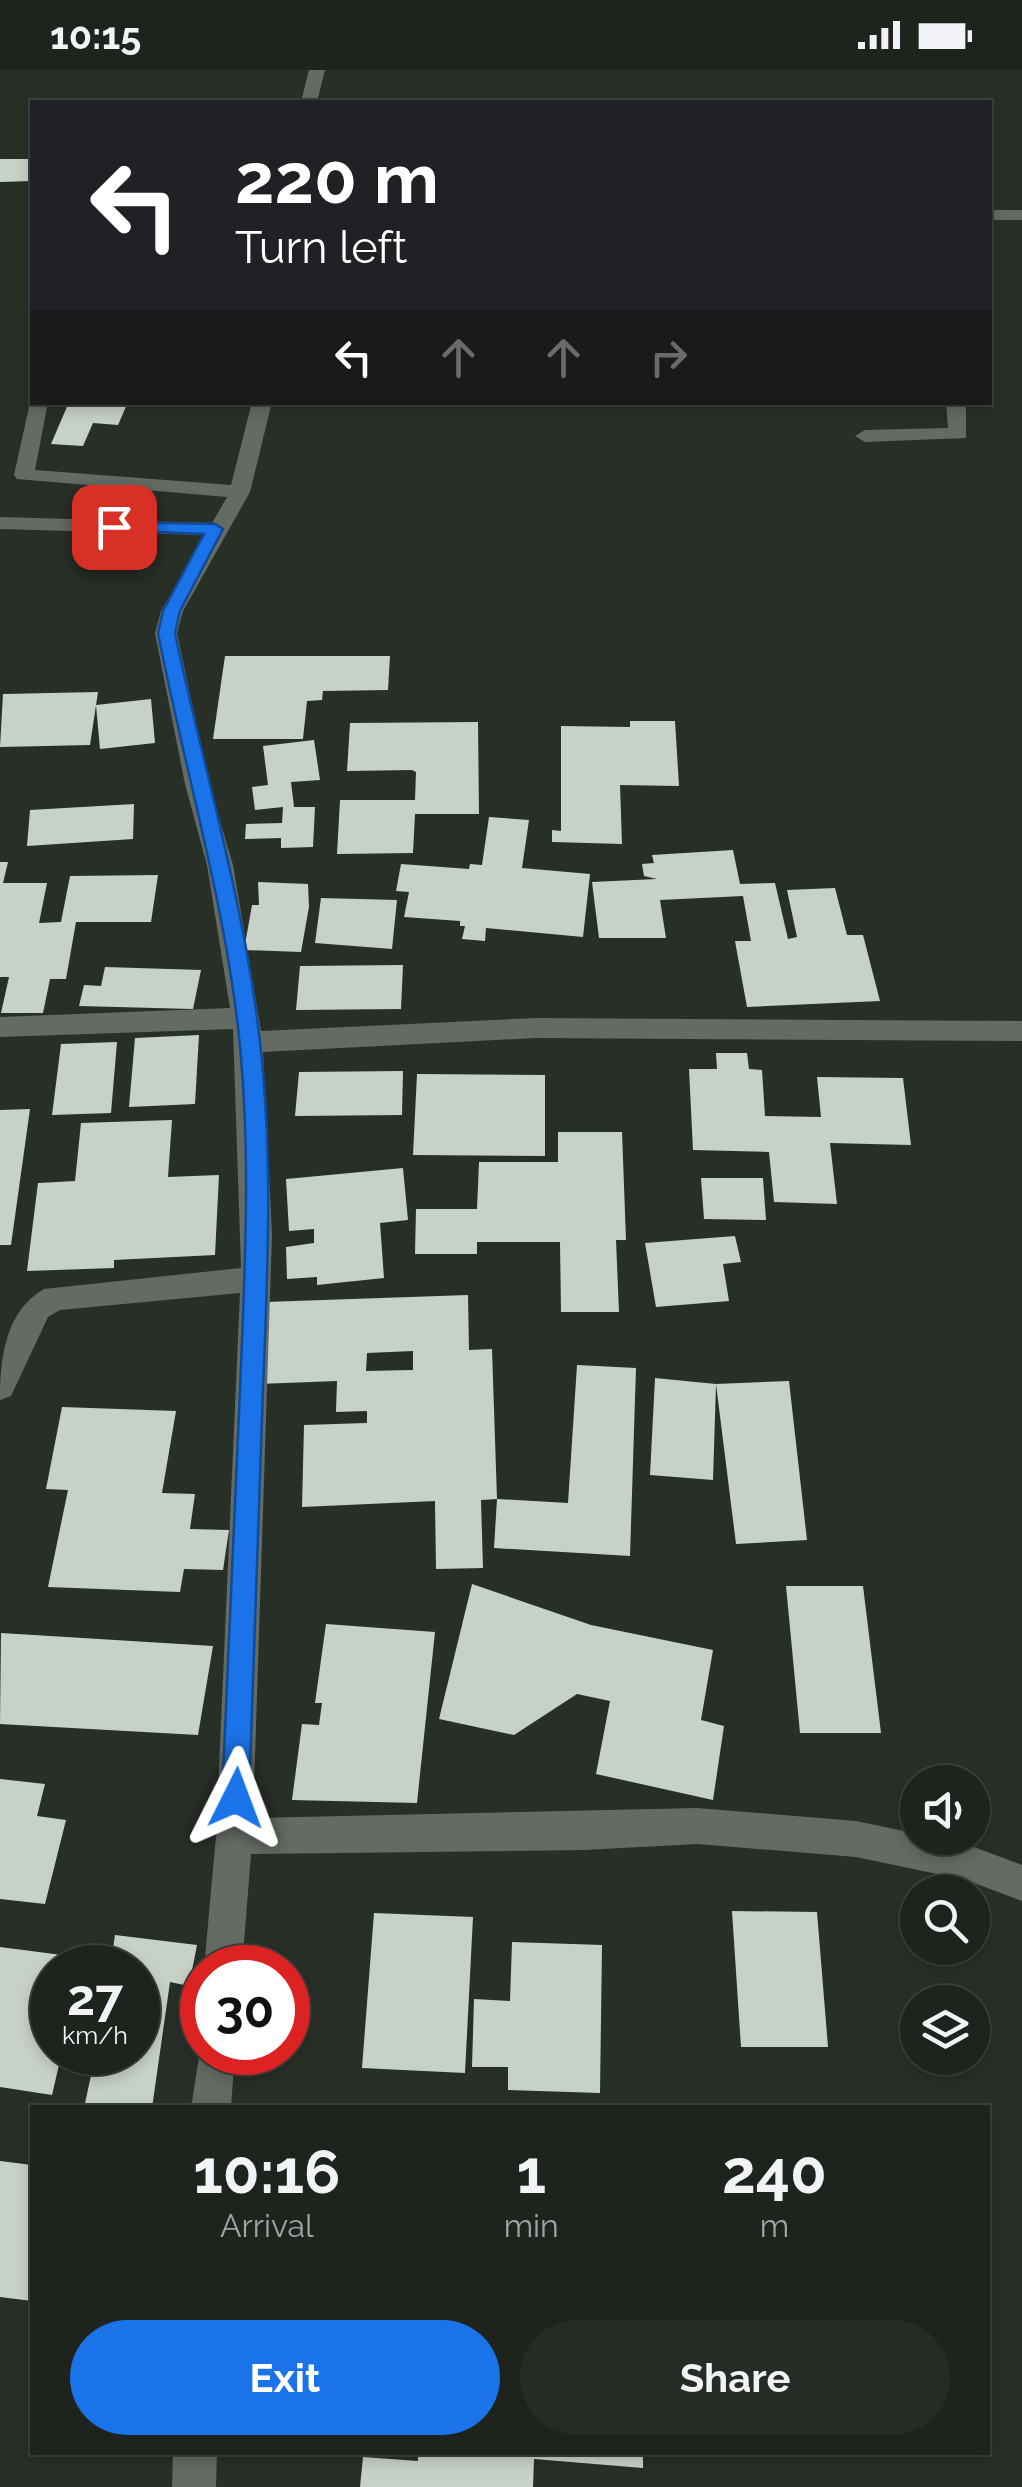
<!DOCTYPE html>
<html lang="en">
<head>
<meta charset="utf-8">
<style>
	body { margin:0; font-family:Raleway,sans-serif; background:#262b26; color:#f1f3f6; height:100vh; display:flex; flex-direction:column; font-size:38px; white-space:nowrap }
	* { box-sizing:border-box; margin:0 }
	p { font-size:32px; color:#a1a4a4 }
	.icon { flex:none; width:55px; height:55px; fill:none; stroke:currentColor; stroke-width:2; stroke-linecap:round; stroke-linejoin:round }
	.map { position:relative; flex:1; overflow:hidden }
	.panel { position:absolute; left:30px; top:2035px; width:960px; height:350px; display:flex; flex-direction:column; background:#1e231d; border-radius:0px; box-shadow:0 5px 15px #0003,0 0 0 2px #3c403b }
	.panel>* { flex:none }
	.banner { position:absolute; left:30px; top:30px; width:962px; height:305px; border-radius:0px; box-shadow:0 5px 15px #0003,0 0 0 2px #3c403b; background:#202124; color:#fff; overflow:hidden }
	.tools { position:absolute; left:900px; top:1695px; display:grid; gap:20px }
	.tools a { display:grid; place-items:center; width:90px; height:90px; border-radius:50%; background:#1e231d; box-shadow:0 5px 15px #0003,0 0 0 2px #3c403b; font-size:50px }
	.speed { position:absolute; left:30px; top:1875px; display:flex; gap:20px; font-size:50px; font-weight:700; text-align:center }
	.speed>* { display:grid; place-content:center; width:130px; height:130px; border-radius:50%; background:#1e231d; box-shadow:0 5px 15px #0003,0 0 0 2px #3c403b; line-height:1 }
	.speed small { font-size:25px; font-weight:400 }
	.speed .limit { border:15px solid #d22; background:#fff; color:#111 }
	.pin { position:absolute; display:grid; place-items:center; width:85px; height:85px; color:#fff; margin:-42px; border-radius:20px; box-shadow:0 5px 15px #0006 }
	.me { position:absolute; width:110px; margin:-55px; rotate:3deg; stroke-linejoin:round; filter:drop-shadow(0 0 8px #0008) }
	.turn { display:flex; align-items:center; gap:35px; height:210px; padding:0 40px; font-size:45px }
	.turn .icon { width:130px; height:130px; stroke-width:2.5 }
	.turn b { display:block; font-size:70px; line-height:85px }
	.lanes { display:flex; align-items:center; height:95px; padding:0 40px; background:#0003; justify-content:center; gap:50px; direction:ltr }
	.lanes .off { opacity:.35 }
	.eta { display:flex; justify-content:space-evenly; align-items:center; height:170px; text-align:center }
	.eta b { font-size:60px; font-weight:700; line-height:70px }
	.button { display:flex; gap:20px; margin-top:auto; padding:20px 40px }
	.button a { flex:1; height:115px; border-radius:60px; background:#1a73e8; color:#fff; font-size:40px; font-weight:700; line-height:115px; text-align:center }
	.button a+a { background:#262b26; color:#f1f3f6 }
	.status { display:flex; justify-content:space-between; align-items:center; height:70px; padding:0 50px; background:#1e231d; direction:ltr }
	.status svg { height:28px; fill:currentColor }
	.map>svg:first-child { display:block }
	.building { fill:#c8d1c7; fill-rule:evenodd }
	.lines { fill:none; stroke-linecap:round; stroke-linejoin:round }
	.minor { fill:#646b63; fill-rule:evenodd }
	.route { fill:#1a73e8; stroke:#114b97; stroke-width:2.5 }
</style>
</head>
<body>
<div class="status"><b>10:15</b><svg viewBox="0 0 49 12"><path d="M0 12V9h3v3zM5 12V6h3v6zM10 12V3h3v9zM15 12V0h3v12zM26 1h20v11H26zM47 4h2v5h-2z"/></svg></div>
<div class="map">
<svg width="1022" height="2417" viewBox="0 0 1022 2417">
	<rect width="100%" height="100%" fill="#282f27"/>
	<!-- building -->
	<path class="building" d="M0,89H32V111L0,112Z
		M69,332H128L118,355L93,353L83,376L51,374Z
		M225,586H390L388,620L323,621L322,630L307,631L303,669H213Z
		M98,622L90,675L0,677L3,624Z
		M151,629L155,673L100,679L96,635Z
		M630,651H675L679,716L620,715L622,774L552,772V760L561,761V656L630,657Z
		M478,652L479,744H415L413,783L337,784L340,730H415L416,702L412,700L347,701L350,653Z
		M314,670L320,710L291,712L294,737H315L313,777L281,778V768L245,769L246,754L282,753L283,737L255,740L252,717L268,715L263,676Z
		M134,734L133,769L27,776L30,740Z
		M489,747L529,750L522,798L590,804L583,867L486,858L485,871L462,869L465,856H460V851L404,847L409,822L396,821L401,794L469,799L470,794L482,795Z
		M733,780L740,814L775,813L788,869L797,867L787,820L835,818L847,865H863L880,931L747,937L735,871H751L743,826L660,830L666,868H599L592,812L657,809L644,806L642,794L654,793L652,785Z
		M0,792H8L3,813H47L39,853L61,852L70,806L158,805L151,852H76L66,909H50L43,943H1L9,907H0Z
		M258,812L308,814L309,837L301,882L244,880L252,835H259Z
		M321,828L397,830L392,879L315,873Z
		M403,895L401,939L296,940L300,896Z
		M105,897L201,900L193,939L79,936L84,915L101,916Z
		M199,965L195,1034L129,1037L135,968Z
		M117,972L111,1043L52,1045L61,974Z
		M716,983H747L749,999L762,1000L765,1046L821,1047L817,1007L903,1008L911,1075L830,1073L837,1134L774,1132L769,1082L693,1080L689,999H717Z
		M403,1001L402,1045L295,1046L299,1002Z
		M417,1004L545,1005V1086L413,1085Z
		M30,1039L11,1175H0V1040Z
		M172,1050L168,1107L219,1105L215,1185L114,1190V1198L27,1201L38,1113L75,1111L81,1053Z
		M558,1062H622L626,1170H616L619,1242H561L560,1172H477V1184H415L416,1139H477L479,1092H558Z
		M403,1098L408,1150L380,1153L384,1208L317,1215V1207L287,1209L286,1177L314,1173V1159L289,1161L286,1109Z
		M701,1108H763L766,1150L704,1149Z
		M735,1166L741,1192L723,1194L729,1231L656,1237L645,1173Z
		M468,1225L469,1280L492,1279L497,1429L568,1433L577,1295L636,1298L630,1486L494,1478L497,1429L481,1430L483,1498L436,1499L435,1431L302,1437L304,1355L367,1353V1341L336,1342L337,1311L258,1314L265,1232ZM413,1281V1300L366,1301L367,1283Z
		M655,1308L716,1314L713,1410L650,1405Z
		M789,1311L807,1470L736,1474L716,1314Z
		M62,1337L176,1341L162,1423L195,1424L190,1459L229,1460L223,1500L184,1499L180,1522L48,1517L68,1420L46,1419Z
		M472,1514L591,1555L713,1580L701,1650L724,1656L713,1730L596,1704L610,1631L577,1624L514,1665L439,1649Z
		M786,1516H863L881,1663H800Z
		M326,1554L435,1562L417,1733L292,1730L302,1654L319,1655L322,1633H315Z
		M1,1563L213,1576L198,1665L0,1654Z
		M0,1709L45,1714L37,1746L66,1750L45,1834L0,1829Z
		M732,1841L817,1842L828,1977H741Z
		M374,1843L473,1847L465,2003L362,1998Z
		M115,1865L197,1875L189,1916L170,1912L152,2038H84L96,1982H138V1898H110Z
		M512,1872L602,1875L600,2023L508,2020V1997H472L474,1929L510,1931Z
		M0,1877L85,1888L83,1898H52V1982H62L52,2025L0,2017Z
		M0,2091L32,2095V2231L0,2227Z
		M418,2382H643V2398L534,2389L533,2417H360L363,2387L418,2391Z"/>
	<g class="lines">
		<!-- minor -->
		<path class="minor" d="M309,0H325L317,32H301Z
			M990,140H1022V150H990Z
			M31,328L32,332H48L35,400L231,415L252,332H272L250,422L183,541L177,563L209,714L233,795L261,961L536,948L1022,951V971L536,968L263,982L272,1165L253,1748L697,1738L856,1751L918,1764V1768L966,1774L1022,1795V1831L966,1810L856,1787L697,1774L584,1780L251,1784L242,1898H204L216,1766L240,1223L60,1240L48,1247L11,1326L0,1330C0,1289 5,1241 44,1219L241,1198L233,959L0,967V947L230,938L207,795L185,714L155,563L161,541L205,465L0,459V447L212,453L227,427L17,409L14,405Z
			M946,332H966V368L865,372L855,366L865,360L948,358Z
			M202,1968V1982H235L231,2038H191Z
			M173,2382H217L216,2417H172Z"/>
	</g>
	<!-- route -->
	<path class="route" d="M114,452L215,454L223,459L180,541L175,563C202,692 240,818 257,948C274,1071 268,1196 263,1319C259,1456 254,1592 249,1728L245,1738L236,1742L226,1738L222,1728C228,1592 234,1456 240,1320C245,1196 252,1072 237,949C221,819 183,692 158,563L163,541L204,464L108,460L106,457Z"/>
</svg>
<div class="tools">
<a><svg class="icon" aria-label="sound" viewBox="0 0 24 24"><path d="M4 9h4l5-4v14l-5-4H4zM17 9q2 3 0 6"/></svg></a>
<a><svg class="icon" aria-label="search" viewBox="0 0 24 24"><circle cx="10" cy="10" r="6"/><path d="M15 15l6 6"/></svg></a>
<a><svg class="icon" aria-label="layers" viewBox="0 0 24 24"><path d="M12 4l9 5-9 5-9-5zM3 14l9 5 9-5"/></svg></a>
</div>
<div class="speed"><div>27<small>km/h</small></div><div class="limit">30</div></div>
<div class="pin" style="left:114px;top:457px;background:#d93025"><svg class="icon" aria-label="arrive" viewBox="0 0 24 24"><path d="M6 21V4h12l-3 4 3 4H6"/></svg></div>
<svg class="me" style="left:236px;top:1728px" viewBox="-20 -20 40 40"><path d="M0-17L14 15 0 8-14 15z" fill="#1a73e8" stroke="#fff" stroke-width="4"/></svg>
<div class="banner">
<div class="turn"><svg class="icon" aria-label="left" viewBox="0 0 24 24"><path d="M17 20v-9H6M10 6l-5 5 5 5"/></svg><div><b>220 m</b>Turn left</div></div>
<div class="lanes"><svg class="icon" aria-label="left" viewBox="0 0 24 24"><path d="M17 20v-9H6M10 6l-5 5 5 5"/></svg><svg class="icon off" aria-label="ahead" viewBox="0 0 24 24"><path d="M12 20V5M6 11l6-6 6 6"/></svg><svg class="icon off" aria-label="ahead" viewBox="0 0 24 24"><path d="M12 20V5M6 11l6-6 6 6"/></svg><svg class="icon off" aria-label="right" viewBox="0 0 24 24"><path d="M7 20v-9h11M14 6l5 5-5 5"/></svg></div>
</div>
<section class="panel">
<div class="eta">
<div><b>10:16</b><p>Arrival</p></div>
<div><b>1</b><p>min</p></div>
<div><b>240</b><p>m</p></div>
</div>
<div class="button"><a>Exit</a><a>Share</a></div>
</section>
</div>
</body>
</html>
